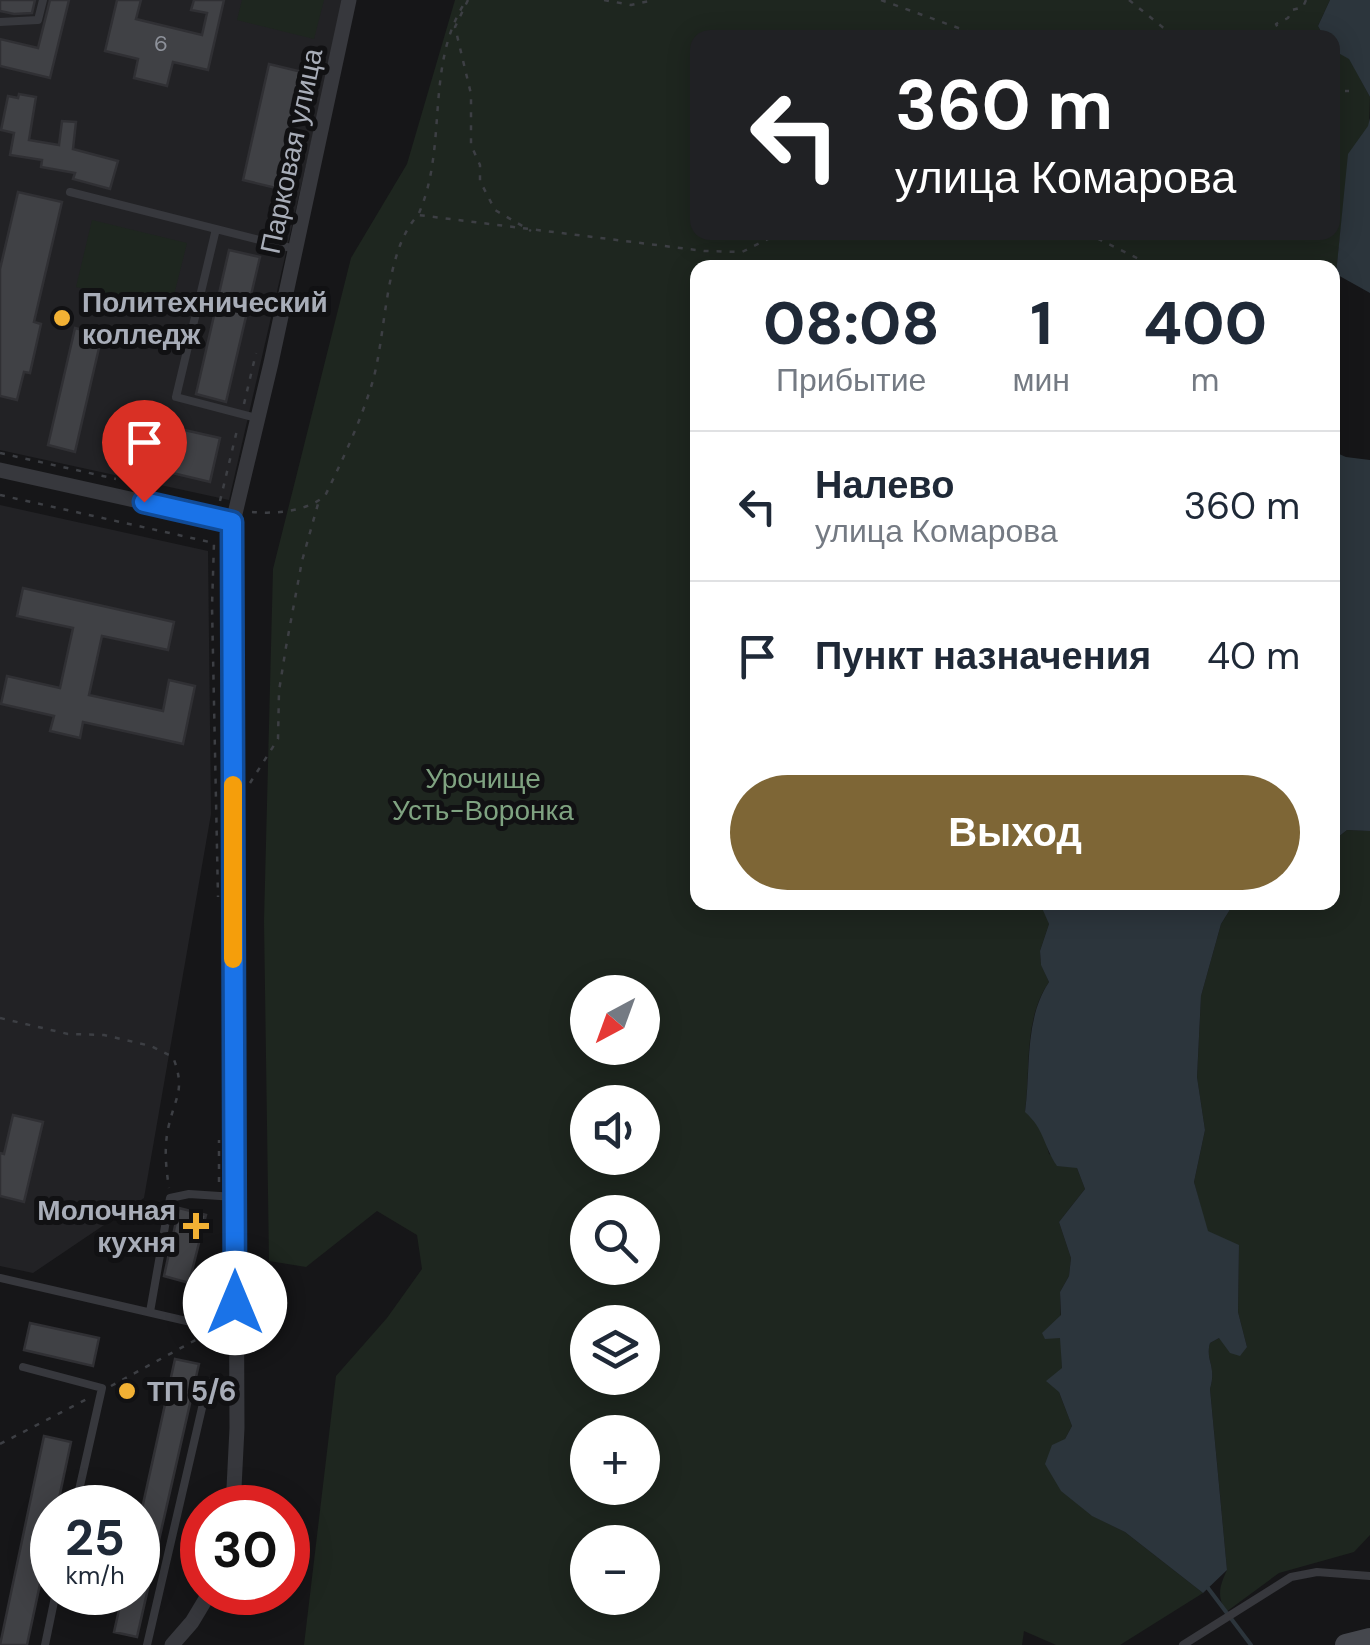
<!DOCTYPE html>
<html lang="ru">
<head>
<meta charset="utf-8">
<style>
	body { margin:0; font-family:"DM Sans",sans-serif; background:#f2f2f3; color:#1f2937; height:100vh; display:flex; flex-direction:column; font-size:38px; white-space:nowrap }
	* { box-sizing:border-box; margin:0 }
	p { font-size:32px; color:#747a83 }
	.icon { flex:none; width:55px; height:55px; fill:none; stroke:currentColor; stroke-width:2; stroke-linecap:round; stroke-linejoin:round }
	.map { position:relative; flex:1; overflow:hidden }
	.side { position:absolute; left:690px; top:260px; width:650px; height:650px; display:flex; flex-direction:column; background:#fff; border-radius:20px; box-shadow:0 5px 25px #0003 }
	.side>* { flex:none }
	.top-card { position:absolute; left:690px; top:30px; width:650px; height:210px; border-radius:20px; box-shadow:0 5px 25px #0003; background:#202124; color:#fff; overflow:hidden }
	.needle { width:65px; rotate:221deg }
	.tools { position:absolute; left:570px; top:975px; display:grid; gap:20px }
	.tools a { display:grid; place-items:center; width:90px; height:90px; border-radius:50%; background:#fff; box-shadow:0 5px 25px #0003; font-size:50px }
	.speed { position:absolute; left:30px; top:1485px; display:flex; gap:20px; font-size:50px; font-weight:700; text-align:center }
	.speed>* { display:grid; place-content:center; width:130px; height:130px; border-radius:50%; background:#fff; box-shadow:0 5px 25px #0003; line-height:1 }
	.speed small { font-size:25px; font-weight:400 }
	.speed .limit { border:15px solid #d22; background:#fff; color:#111 }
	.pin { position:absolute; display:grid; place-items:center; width:85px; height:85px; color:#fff; margin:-102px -42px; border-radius:50% 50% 50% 0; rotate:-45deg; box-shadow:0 0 10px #0007 }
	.pin .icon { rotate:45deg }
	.me { position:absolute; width:110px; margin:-55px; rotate:0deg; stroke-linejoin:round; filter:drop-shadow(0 0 8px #0008) }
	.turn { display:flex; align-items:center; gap:35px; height:210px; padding:0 40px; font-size:45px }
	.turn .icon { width:130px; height:130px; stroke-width:2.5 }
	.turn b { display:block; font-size:70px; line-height:85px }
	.eta { display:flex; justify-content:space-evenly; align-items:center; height:170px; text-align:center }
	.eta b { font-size:60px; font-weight:800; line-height:70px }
	.cta { display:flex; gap:20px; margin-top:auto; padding:20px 40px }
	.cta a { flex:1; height:115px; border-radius:60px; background:#7e6636; color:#fff; font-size:40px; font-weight:800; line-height:115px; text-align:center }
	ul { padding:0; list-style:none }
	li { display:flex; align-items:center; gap:30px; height:150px; padding:0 40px; border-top:2px solid #e0e1e3 }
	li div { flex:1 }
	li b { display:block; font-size:38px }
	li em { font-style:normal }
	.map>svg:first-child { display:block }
	.built { fill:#222225 }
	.green { fill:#1e261f; fill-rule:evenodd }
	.water { fill:#2c353c }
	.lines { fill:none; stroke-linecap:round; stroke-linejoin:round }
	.stream { stroke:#2c353c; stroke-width:4 }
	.building { fill:#404145; stroke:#303034; stroke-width:2.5 }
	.path { stroke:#3d3f44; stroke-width:2.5; stroke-dasharray:5 8; stroke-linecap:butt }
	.lane { stroke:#37383d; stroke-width:8 }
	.street { stroke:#37383d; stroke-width:15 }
	.secondary { stroke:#45474d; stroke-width:22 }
	.route-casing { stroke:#114b97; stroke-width:25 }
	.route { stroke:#1a73e8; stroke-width:18 }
	.slow { stroke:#f59e0b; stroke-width:18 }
	.poi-dot { fill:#f2b134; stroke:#111113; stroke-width:4 }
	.labels { text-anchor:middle; stroke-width:10; stroke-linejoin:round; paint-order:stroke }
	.number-label { font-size:22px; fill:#8e929b }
	.street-label { font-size:28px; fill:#a8adb8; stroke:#111113 }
	.poi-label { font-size:28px; font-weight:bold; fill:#a8adb8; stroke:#111113; text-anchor:start }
	.park-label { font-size:28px; fill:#7fa381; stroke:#111113 }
</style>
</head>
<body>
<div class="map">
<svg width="1370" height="1645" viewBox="0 0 1370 1645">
	<rect width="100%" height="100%" fill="#161618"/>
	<!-- built -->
	<path class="built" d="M0,0H344L229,500L0,450Z
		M0,505L208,551L211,814L144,1198L33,1273L0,1266Z"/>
	<!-- green -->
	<path class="green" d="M242,0H324L314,39L237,20Z
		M455,0H1330L1318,26L1324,37L698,38V232H1332L1333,50L1349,58L1370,97L1369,126L1349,154L1336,274L1333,276L1332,268H698V902L1043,903L1049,924L1040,951L1041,964L1049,982C1023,1020 1031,1068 1025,1111L1042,1127L1049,1154L1077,1168L1085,1189L1059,1222L1071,1258L1069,1276L1060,1292L1062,1368L1059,1392L1072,1426L1065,1439L1062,1491L1091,1515L1125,1532L1203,1593L1120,1645H1056L1024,1631L1022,1645H304L336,1376L387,1318L422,1269L417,1235L377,1211L306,1267L269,1261L264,921L273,569L351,258L407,164ZM588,992H642V1048H588ZM588,1102H642V1158H588ZM588,1212H642V1268H588ZM588,1322H642V1378H588ZM588,1432H642V1488H588ZM588,1542H642V1598H588Z
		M92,220L187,243L170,311L76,287Z
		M1347,830L1370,831V1535L1354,1552L1279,1573L1226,1612C1217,1596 1219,1587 1227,1570L1210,1389C1217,1365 1205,1361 1210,1343L1219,1338L1247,1347L1238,1312L1239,1246L1207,1231L1194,1182L1205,1130L1197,1077L1201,996L1221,924L1234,903L1332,902L1333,841Z"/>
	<!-- water -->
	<path class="water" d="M1330,0H1370V97L1349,59L1333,50L1332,38L1324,37L1318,26Z
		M1370,118V293L1336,274L1348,154L1368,126Z
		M1332,451L1346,457L1370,460V831L1347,830L1333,841Z
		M1043,903H1234L1221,924L1201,996L1197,1077L1205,1130L1194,1182L1208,1231L1239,1245L1238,1312L1247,1347L1240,1356L1230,1353L1219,1338L1210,1343C1205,1361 1217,1365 1210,1389L1227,1570L1203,1593L1125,1532L1092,1516L1061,1491L1045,1464L1052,1445L1065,1439L1072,1426L1059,1392L1046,1381L1062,1368L1060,1338L1045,1339L1042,1333L1061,1315L1060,1292L1069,1276L1071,1258L1059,1222L1085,1189L1077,1168L1057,1166C1043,1145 1045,1130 1025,1112C1031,1068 1024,1020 1049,982L1041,965L1040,951L1049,924L1042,908Z"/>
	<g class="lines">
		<!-- stream -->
		<path class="stream" d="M1208,1588L1251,1645"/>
	</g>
	<!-- building -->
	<path class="building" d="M0,0H35L32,13L14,14L0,11Z
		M50,0H69L50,78L0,66V39L38,48Z
		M117,0H141L136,19L202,35L207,13L191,10L194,0H224L208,70L173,62L167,86L134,78L138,59L105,51Z
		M269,64L302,72L276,188L243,180Z
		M19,94L36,97L29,140L59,145L62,121L76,122L73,149L118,161L110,189L73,179L75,173L41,167L42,160L10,155L14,133L1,130L8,96L18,98Z
		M18,192L62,202L34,322L41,324L30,373L24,372L17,400L0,396V269Z
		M229,250L260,257L226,402L196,394Z
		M75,328L102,335L75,452L48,445Z
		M153,423L220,438L210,482L143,466Z
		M23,588L174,622L168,650L102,636L89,695L163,711L169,680L195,686L183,744L83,722L80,738L50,731L54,716L1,704L7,676L60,688L73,628L17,616Z
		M13,1115L43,1122L24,1202L0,1196V1153L4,1154Z
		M179,1208L206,1215L189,1283L164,1276Z
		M30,1323L99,1338L93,1366L24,1350Z
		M175,1359L199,1364L137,1637L114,1632L123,1592H138V1527Z
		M44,1436L71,1442L57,1508H52V1528L27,1645H0Z"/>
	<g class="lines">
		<!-- path -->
		<path class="path" d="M468,0L455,27L471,94V145L480,165V181L495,210L531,231
			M604,0L631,5L654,0
			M881,0L986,38
			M1129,0L1176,38
			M1283,38L1276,24L1288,18L1292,10L1303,7L1306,0
			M1332,91H1349
			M419,213C448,147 425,67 464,4
			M852,232C875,238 897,236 921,236C976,238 1028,240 1083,232
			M1086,233L1157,268
			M244,404L256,353
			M0,453L116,479
			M0,495L214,543L212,606L218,897
			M220,501L238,426
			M252,512C276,514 305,512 325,496C342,461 359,425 371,387C387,338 383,252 418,215L704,251L742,252L782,232
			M250,783L278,739L279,691L286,647L302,561L318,504
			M0,1018L68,1034L104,1035L151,1046L173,1057C186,1091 175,1096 168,1129C164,1149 166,1168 169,1188
			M219,1182V1140
			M111,1386L201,1337
			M0,1444L87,1399"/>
		<!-- lane -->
		<path class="lane" d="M0,22L38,20L43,0
			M70,192L295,249
			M216,229L176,397L256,418
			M0,1278L234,1332
			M150,1312L170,1198L189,1194L235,1197
			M23,1367L102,1388L75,1508
			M45,1645L56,1592
			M147,1645L208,1382L236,1387
			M1183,1645L1291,1577L1317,1572L1370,1576"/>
		<!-- street -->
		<path class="street" d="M0,470L233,522
			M233,1508L237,1428L233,522L271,363L349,0
			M172,1645L192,1622L210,1592"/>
		<!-- secondary -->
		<path class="secondary" d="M1346,1645L1370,1639"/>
	</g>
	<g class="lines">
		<defs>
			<path id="route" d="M144,502L232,522L235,1303"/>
		</defs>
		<!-- route casing -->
		<use href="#route" class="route-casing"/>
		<!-- route -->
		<use href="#route" class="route"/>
		<!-- slow -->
		<path class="slow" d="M233,785V959"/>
	</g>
	<!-- markers -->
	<g class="poi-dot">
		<circle cx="62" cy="318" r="10"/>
		<path d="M191 1211h10v10h10v10h-10v10h-10v-10h-10v-10h10z"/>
		<circle cx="127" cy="1391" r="10"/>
	</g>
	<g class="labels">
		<!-- number labels -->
		<g class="number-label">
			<text x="161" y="51">6</text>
		</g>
		<!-- street labels -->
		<g class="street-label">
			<text transform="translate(291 151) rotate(-78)" y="10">Парковая улица</text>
		</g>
		<!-- poi labels -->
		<g class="poi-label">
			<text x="82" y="312">Политехнический<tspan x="82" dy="32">колледж</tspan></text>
			<text x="176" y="1220" text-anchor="end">Молочная<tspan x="176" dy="32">кухня</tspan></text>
			<text x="147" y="1401">ТП 5/6</text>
		</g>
		<!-- park labels -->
		<g class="park-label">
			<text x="483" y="788">Урочище<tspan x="483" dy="32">Усть-Воронка</tspan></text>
		</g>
	</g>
</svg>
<div class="tools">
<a><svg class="needle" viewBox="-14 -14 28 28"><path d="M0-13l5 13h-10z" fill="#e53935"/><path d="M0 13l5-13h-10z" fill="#747a83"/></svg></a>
<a><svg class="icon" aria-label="sound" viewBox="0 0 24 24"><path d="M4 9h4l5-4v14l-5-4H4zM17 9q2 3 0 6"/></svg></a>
<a><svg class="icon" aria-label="search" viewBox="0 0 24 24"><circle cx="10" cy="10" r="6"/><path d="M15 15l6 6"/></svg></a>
<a><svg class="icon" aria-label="layers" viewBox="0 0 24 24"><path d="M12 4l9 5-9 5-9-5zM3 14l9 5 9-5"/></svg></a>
<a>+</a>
<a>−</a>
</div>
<div class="speed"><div>25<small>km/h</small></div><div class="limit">30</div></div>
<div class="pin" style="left:144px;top:502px;background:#d93025"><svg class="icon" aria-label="arrive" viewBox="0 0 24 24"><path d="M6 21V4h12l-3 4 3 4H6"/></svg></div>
<svg class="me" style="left:235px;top:1303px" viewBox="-20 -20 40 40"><circle r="19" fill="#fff"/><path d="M0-13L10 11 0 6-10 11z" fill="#1a73e8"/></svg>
<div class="top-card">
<div class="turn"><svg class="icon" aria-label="left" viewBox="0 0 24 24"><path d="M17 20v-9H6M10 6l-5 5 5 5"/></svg><div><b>360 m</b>улица Комарова</div></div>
</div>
<section class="side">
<div class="eta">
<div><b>08:08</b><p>Прибытие</p></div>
<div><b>1</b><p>мин</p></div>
<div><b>400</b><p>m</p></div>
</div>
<ul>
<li><svg class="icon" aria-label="left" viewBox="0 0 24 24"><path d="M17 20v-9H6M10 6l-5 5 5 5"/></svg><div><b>Налево</b><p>улица Комарова</p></div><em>360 m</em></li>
<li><svg class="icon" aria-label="arrive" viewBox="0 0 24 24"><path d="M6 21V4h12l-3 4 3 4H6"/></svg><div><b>Пункт назначения</b></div><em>40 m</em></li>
</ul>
<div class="cta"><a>Выход</a></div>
</section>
</div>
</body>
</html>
